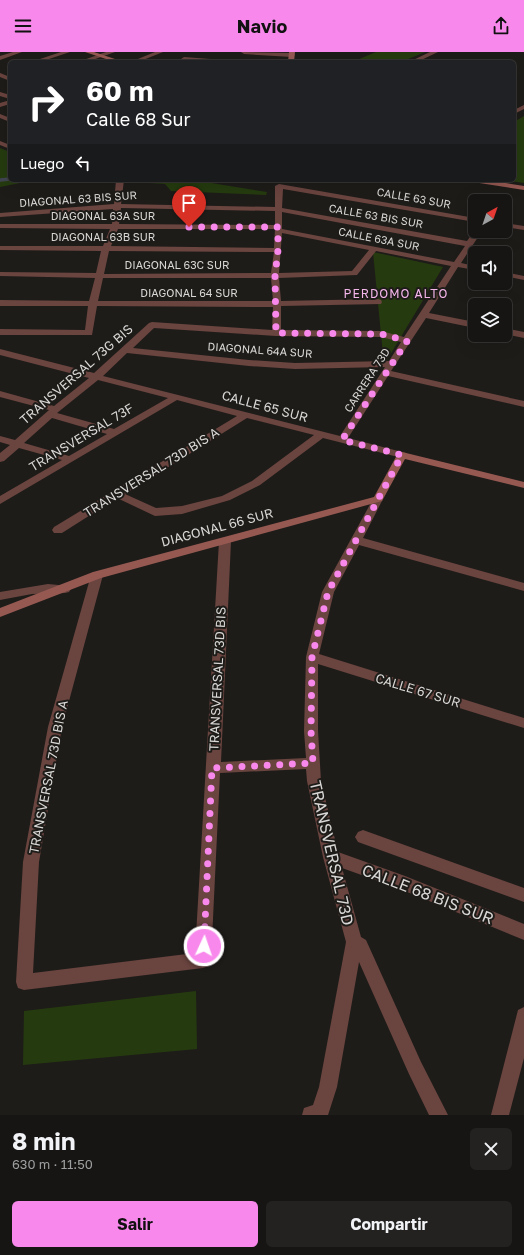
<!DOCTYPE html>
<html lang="es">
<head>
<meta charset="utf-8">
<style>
	body { margin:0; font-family:"Golos Text",sans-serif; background:#232221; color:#f1f3f6; height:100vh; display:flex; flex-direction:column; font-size:15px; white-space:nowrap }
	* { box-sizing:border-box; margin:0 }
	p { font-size:13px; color:#9e9fa0 }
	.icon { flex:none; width:22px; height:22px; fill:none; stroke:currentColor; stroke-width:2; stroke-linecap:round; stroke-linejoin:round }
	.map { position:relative; height:1063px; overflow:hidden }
	.sheet { display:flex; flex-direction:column; background:#161513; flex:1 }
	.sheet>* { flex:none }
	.top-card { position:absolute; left:8px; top:8px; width:508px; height:122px; border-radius:6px; box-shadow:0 4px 16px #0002,0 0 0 1px #353433; background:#202124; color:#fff; overflow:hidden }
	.needle { width:26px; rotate:40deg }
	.controls { position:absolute; left:468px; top:142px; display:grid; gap:8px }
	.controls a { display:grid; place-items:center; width:44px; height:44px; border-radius:6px; background:#161513; box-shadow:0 4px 16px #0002,0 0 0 1px #353433; font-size:20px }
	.pin { position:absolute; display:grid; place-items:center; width:34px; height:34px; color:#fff; margin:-41px -17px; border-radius:50% 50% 50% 0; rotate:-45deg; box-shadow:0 0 4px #0007 }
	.pin .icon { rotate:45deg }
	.me { position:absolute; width:44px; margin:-22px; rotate:3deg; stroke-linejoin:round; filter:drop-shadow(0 0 3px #0008) }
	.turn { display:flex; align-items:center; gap:14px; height:84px; padding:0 12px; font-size:18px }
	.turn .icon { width:52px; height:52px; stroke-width:2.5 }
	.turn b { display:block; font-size:28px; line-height:34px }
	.then { display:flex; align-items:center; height:38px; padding:0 12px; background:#0003; gap:8px; font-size:15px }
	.round { display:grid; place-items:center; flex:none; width:42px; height:42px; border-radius:6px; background:#232221 }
	.head { display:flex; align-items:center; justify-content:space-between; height:68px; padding:0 12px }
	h1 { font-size:24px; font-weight:700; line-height:30px }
	.primary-button { display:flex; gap:8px; margin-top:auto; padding:8px 12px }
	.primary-button a { flex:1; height:46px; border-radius:6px; background:#f888eb; color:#111; font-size:16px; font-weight:700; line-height:46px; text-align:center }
	.primary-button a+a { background:#232221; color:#f1f3f6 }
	header { display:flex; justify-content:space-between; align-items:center; height:52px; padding:0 12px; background:#f888eb; color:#111; font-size:18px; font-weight:700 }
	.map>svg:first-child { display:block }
	.green { fill:#253b0f }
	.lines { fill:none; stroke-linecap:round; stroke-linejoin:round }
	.stream { stroke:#414551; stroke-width:3.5 }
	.street { fill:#6a443f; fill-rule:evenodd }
	.secondary { fill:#965952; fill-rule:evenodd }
	.route { stroke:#f888eb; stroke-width:7; stroke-dasharray:0 12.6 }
	.labels { text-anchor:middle; stroke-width:4; stroke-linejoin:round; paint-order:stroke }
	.far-street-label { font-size:11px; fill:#d8d7d5; stroke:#1e1c19 }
	.far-neighbourhood-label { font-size:12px; letter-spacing:1px; fill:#f3b5ea; stroke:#1e1c19 }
	.street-label { font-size:13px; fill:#d8d7d5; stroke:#1e1c19 }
	.near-street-label { font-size:16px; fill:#d8d7d5; stroke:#1e1c19 }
</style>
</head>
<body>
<header><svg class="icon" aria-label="menu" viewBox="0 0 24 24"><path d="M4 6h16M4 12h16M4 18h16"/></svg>Navio<svg class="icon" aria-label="share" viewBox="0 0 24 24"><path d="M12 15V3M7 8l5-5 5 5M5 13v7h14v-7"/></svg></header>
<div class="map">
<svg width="524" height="1063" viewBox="0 0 524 1063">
	<rect width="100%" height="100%" fill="#1e1c19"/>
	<!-- green -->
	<path class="green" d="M376,0H425L401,10H352Z
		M524,64V131L503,128H514V70Z
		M0,96L10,100V128H35L0,135Z
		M142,128H193L267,140L266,143L171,139L165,132L149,131L148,129Z
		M373,200L443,215L384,313Z
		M196,939L197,997L23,1013L24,959Z"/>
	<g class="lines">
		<!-- stream -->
		<path class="stream" d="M0,128L10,127"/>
		<!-- street -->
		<path class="street" d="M13,0H22L0,8V4Z
			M61,0H70L40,10H31Z
			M106,0H115L87,10H78Z
			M155,0H163L138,10L133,9Z
			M241,0L292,1L295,3L292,5L244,2Z
			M430,0H438L417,10H409Z
			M184,5L224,8L227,10L182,8L181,7Z
			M0,21L10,25V29L0,25Z
			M0,40L10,43V47L0,44Z
			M10,48V52L0,55V51Z
			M524,53V57L514,62V58Z
			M0,62L10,66V70L0,66Z
			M0,89L10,93V97L0,93Z
			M116,128H124L121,152L275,155V134L279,132L475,166V170L283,137L282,156L467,189L475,178L482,179L461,211L475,214V218L458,215L429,261L475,270V276L426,266L391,319L524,349V355L388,324L348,386L406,401L407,403L406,405L402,406L323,386L260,433L230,448L182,462L155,464L117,446L62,481H54L52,478L54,475L237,364L177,348L0,452V444L62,408L19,396L4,409L0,410V401L10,393L0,390V384L15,388L49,358L0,345V339L54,354L89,326L0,303V297L94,321L149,271L152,270L272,278L273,255L97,254L92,283H0V277L85,278L88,254H0V248L89,249L95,226L0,224V220L96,221L101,199L0,198V194H103L110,177L0,176V172H112L113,157L0,165V161L114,152ZM121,156L275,159V173L119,172ZM282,160L465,194L454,210L282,177ZM118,177H275L274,196L111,194ZM282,181L369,198L352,219L279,221ZM109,199L274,200L271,221L104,222ZM376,199L451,214L404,285L381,279L281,278V254L381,252L382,250L381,248L378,247L281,249L279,226L357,223ZM103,226H271L273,249H98ZM154,276L276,284L381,285L401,290L389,309L295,311L249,308L133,296ZM127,301L249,314L295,317L385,315L340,384L103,324ZM98,328L168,346L114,377L57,361ZM52,366L107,382L69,404L24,391ZM247,366L314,383L252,429L222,444L182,454L156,456L125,442Z
			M505,171L524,174V178L505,175Z
			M505,220L524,224V228L505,224Z
			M505,276L524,280V286L505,282Z
			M378,444L382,445L383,447L363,486L524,531V539L359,493L334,540L319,602L524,666V676L318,612V679L321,729L338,800L405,824L524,872V888L395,835L342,816L361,885L366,888L421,1010L448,1063H429L409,1022L359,910L337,1035L329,1060L328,1063H302L304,1056L313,1053L319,1035L346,890L323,805L307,729L306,717L220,721L211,908L209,914L203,916L24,938L18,936L16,930L23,810L48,675L91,523L93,520H101L103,523L62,675L39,810L33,921L195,901L219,489L221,486H229L231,489L221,710L306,706L304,679L306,605L322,540L373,447L374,445Z
			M48,532L69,534L71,537L69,540L65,541L32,542L0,548V540Z
			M363,778L524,836V850L358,790L355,785L358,780Z
			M524,955V1006L509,1063H491L518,958Z"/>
		<!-- secondary -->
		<path class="secondary" d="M85,0H94L124,10H115Z
			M289,0H295L294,10H288Z
			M469,128H487L524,134V138L473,130Z
			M402,400L524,430V436L405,407L382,449L101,526L0,565V556L93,520L374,445L397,403Z"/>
	</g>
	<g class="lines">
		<!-- route -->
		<path class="route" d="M189,175H278V198L275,224L276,281L381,282L407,289L342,388L402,403L328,540L312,605L311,679L313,711L212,716L204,894"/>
	</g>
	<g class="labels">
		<!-- far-street labels -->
		<g class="far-street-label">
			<text transform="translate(414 146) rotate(10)" y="4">CALLE 63 SUR</text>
			<text transform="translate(78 147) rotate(-4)" y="4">DIAGONAL 63 BIS SUR</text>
			<text x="103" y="168">DIAGONAL 63A SUR</text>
			<text transform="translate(376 164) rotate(10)" y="4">CALLE 63 BIS SUR</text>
			<text x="103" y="189">DIAGONAL 63B SUR</text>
			<text transform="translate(379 187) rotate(11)" y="4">CALLE 63A SUR</text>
			<text x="177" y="217">DIAGONAL 63C SUR</text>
			<text x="189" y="245">DIAGONAL 64 SUR</text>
			<text transform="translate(260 298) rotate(4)" y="4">DIAGONAL 64A SUR</text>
			<text transform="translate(367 328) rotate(-57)" y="4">CARRERA 73D</text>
		</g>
		<!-- far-neighbourhood labels -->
		<g class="far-neighbourhood-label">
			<text x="396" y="246">PERDOMO ALTO</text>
		</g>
		<!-- street labels -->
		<g class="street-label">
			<text transform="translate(76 322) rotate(-41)" y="5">TRANSVERSAL 73G BIS</text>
			<text transform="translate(265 354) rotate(15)" y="5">CALLE 65 SUR</text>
			<text transform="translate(81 385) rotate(-31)" y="5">TRANSVERSAL 73F</text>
			<text transform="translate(151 420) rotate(-32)" y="5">TRANSVERSAL 73D BIS A</text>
			<text transform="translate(217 475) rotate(-15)" y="5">DIAGONAL 66 SUR</text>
			<text transform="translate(217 627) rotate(-87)" y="5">TRANSVERSAL 73D BIS</text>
			<text transform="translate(418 638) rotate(17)" y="5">CALLE 67 SUR</text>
			<text transform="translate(48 725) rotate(-79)" y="5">TRANSVERSAL 73D BIS A</text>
		</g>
		<!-- near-street labels -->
		<g class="near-street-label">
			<text transform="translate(332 801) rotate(77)" y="6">TRANSVERSAL 73D</text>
			<text transform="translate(428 842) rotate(21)" y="6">CALLE 68 BIS SUR</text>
		</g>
	</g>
</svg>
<div class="controls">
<a><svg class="needle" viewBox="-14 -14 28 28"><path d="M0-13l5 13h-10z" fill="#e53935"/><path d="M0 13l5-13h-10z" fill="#9e9fa0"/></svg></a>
<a><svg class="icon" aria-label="sound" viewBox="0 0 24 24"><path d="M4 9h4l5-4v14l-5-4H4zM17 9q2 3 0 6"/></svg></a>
<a><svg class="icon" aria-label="layers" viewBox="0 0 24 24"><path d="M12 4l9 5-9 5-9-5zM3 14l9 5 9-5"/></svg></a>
</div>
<div class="pin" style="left:189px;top:175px;background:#d93025"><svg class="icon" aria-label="arrive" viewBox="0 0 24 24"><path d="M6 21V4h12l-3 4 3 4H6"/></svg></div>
<svg class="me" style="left:204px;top:894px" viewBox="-20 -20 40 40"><circle r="17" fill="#f888eb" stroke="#fff" stroke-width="3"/><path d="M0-11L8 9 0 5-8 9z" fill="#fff"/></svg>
<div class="top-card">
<div class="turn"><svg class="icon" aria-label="right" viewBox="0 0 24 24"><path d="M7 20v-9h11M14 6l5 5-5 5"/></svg><div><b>60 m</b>Calle 68 Sur</div></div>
<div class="then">Luego<svg class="icon" aria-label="left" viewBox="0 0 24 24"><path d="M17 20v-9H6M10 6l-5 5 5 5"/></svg></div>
</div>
</div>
<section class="sheet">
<div class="head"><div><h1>8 min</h1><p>630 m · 11:50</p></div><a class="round"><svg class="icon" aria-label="close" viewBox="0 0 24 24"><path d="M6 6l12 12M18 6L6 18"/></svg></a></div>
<div class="primary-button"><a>Salir</a><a>Compartir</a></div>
</section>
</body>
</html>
